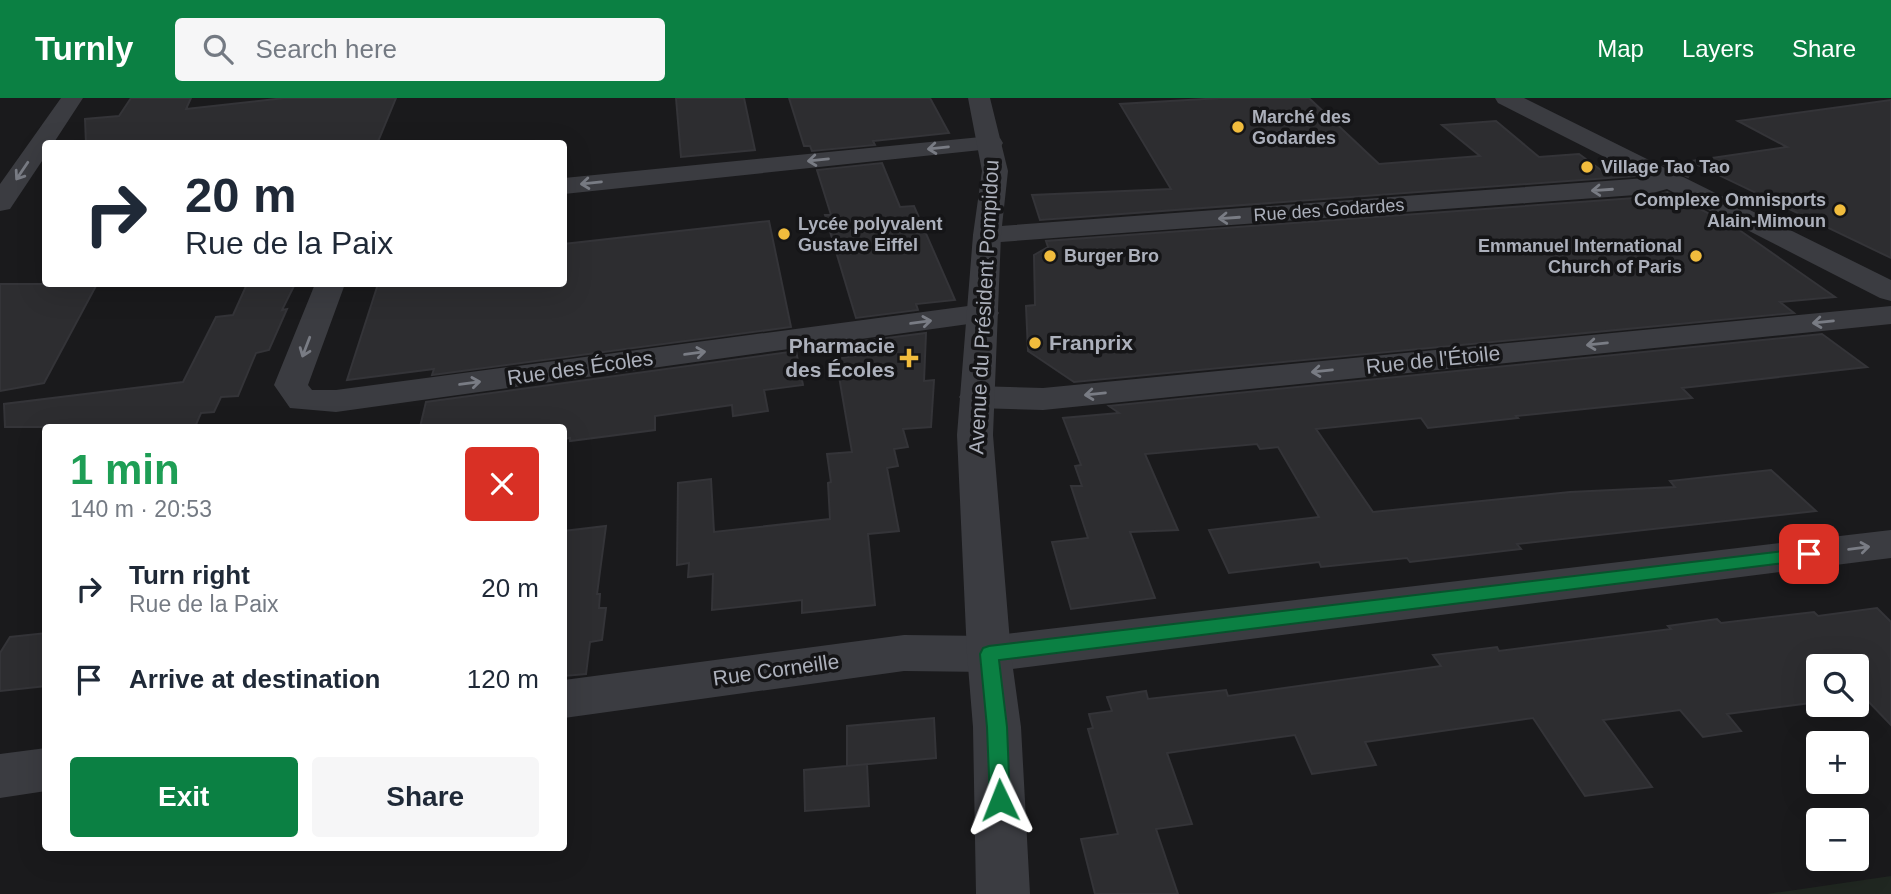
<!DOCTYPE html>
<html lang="en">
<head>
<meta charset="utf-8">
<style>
	body { margin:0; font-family:Arial,sans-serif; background:#f6f6f7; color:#1f2937; height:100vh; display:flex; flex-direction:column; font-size:26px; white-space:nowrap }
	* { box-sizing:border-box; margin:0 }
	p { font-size:23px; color:#747a83 }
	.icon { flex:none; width:38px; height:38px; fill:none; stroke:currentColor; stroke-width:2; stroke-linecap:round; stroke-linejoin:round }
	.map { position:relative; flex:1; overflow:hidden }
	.side { position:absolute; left:42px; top:326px; width:525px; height:427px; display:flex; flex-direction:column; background:#fff; border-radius:7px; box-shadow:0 7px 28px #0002 }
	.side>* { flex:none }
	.banner { position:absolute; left:42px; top:42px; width:525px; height:147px; border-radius:7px; box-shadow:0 7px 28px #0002; background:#fff; color:#1f2937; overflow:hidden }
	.fabs { position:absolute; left:1806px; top:556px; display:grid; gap:14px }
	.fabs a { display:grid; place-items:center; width:63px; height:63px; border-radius:7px; background:#fff; box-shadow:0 7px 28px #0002; font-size:35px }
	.pin { position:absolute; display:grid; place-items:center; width:60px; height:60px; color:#fff; margin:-30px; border-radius:14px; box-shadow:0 4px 10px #0006 }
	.me { position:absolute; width:77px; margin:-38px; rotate:358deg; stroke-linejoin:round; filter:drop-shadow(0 0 5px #0008) }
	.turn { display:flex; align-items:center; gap:24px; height:147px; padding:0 28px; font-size:32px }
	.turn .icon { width:91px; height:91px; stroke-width:2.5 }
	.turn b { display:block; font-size:49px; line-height:60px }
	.round { display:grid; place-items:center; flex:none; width:74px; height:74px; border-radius:7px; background:#f6f6f7 }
	.headline { display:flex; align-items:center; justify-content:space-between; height:119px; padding:0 28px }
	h1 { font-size:42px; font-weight:700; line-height:52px; color:#1e9e55 }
	.button { display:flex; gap:14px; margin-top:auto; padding:14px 28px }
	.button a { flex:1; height:80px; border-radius:7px; background:#0b8043; color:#fff; font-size:28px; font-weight:700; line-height:80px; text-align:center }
	.button a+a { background:#f6f6f7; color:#1f2937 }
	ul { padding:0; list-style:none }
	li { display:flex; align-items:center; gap:21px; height:91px; padding:0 28px }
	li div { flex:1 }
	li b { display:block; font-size:26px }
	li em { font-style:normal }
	header { display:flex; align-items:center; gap:42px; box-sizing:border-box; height:98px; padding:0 35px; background:#0b8043; color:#fff }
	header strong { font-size:33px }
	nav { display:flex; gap:38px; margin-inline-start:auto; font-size:24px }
	.search { width:490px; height:63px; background:#f6f6f7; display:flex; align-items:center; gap:18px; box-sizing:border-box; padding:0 24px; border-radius:7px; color:#747a83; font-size:26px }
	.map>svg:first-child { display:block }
	.green { fill:#202721 }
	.building { fill:#2d2d30; stroke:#343438; stroke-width:2 }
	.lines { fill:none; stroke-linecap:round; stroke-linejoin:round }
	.minor { fill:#3b3c41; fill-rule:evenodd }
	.tertiary { fill:#3b3c41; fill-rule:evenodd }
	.oneway { stroke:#797c84 }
	.route { fill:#0b8043; stroke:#07532c; stroke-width:2 }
	.poi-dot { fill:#f1bc3d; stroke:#151517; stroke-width:2.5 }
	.labels { text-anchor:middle; stroke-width:7; stroke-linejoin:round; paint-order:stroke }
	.far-poi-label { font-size:18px; font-weight:bold; fill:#acb0bb; stroke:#151517; text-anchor:start }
	.far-street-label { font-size:18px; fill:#acb0bb; stroke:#151517 }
	.street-label { font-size:21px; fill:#acb0bb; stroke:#151517 }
	.poi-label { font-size:21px; font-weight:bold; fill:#acb0bb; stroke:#151517; text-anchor:start }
</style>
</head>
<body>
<header>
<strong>Turnly</strong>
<div class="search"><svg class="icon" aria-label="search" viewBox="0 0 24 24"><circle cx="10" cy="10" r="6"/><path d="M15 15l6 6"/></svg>Search here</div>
<nav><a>Map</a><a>Layers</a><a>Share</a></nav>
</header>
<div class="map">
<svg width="1891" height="796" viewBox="0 0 1891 796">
	<rect width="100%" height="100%" fill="#1a1a1c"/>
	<!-- green -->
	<path class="green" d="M1891,778V796H1767Z"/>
	<!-- building -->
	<path class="building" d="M131,0H191L186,11L285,0H396L377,46H86L85,21L119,18Z
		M676,0H744L755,52L681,59Z
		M789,0H930L949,35L873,43L875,47L812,53L810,48H804Z
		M1222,0H1309L1379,66L1480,58L1442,27L1496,23L1539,59L1579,56L1605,75L1625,72L1636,78L1040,122L1032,97L1171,91L1120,6Z
		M1891,2V160L1696,66L1688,79L1664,67L1787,49L1738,23Z
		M882,65L900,109L914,108L955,202L916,206L918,212L856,220L825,117H831L817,72Z
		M1667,94L1735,129L1835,199L1780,204L1794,215L1074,284L1028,253L1026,208L1035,207L1034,157L1048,149L1046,143L1649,99Z
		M769,123L791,229L432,277L434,271L347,282L378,186H564V146Z
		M0,186H97L44,285L0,293Z
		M247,186H295L282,212L287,211L269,252L256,255L238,298L221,299L214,314L201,315L195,329H5L4,306L183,284L216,219L233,217Z
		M926,235L924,283L934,282L931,329L903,331L908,349L894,351L898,368L887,370L899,433L868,436L875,507L802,515V502L712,512L713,476L688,479L689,465L677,467L678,385L711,381L714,434L830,421L828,385L831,384L827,356L852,354L836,261L867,256L863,243Z
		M1822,236L1867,269L1682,290L1692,300L1516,318L1518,320L1428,330L1421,320L1316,331L1373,414L1570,394L1675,389L1670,383L1771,372L1816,413L1517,446L1521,451L1410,464L1407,460L1321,469L1319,464L1229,475L1209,432L1319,419L1278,349L1260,351L1257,346L1145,356L1178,432L1130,434L1155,500L1071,511L1052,444L1088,440L1071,388H1082L1075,368L1081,367L1063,320L1119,315L1109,308Z
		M796,253L803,287L764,292L768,313L733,318L732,307L655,318V332L570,343V340L564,341V329H420L426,304Z
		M606,428L597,496H600L599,510H606L602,542L590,544L586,576L564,578V433Z
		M1877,510L1891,524V627L1865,600L1857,601V569H1818V604L1727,616L1741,633L1703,639L1680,612L1603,622L1652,689L1585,698L1533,620L1365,644L1376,667L1312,676L1295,637L1167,655L1192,726L1156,731L1178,796H1095L1081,741L1118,736L1088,631L1093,630L1089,616L1112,613L1107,599L1146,593L1148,601L1226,592L1228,598L1441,568L1433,557L1497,549L1499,553L1671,531L1668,528L1717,521L1721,525L1814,514L1818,518Z
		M46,535V588L0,593V555L10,539Z
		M934,620L936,660L847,668V628Z
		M867,666L869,708L805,713L804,672Z"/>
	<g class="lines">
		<!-- minor -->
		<path class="minor" d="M61,0H83L53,46H46V57L10,111L0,113V86Z
			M1495,0H1524L1891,182V203L1880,200L1667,91L1649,96L987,145L977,143L973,137L977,131L987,129L1646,80L1498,5Z
			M991,38L1000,40L1003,45L1000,50L564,96V80Z
			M315,186H345L308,287L312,292H336L983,206L994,208L999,215L994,222L983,224L336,314L290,310L274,287Z
			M1891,208V226L1043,312L976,310L964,306L959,299L964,292L976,288L1043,290Z
			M1891,432V460L989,574L904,573L564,620V582L904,537L989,538Z
			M46,650V693L0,700V656Z"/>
		<!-- tertiary -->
		<path class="tertiary" d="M968,0H990L1008,73L1001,137L993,337L1011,556L1021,629L1030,796H976L973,629L967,556L957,337L973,137L982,73Z"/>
	</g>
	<!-- one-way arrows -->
	<defs><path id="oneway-shaft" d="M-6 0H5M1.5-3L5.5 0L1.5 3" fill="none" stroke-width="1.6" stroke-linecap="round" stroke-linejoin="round" transform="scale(1.75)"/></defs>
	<g class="oneway">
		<use href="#oneway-shaft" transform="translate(938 50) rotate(174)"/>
		<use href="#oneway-shaft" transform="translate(818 62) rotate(174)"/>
		<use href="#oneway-shaft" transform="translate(22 73) rotate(124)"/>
		<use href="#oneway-shaft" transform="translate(591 85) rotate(174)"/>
		<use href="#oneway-shaft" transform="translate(1602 92) rotate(176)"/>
		<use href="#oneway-shaft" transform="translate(1229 120) rotate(176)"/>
		<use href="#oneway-shaft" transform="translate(921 224) rotate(-8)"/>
		<use href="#oneway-shaft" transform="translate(1823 224) rotate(174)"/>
		<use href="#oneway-shaft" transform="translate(1597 246) rotate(174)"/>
		<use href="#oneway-shaft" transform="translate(306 249) rotate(111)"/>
		<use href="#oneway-shaft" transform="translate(695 255) rotate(-8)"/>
		<use href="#oneway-shaft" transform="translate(1322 273) rotate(174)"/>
		<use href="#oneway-shaft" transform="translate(470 285) rotate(-8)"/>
		<use href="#oneway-shaft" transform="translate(1095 296) rotate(174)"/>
		<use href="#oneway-shaft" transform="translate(1859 450) rotate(-7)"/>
	</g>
	<!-- route -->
	<path class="route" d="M1809,450L1817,456L1809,462L999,562L1007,629L1010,702L1007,709L1000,711L993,709L990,702L987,629L980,556L983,550L989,548Z"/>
	<!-- markers -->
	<g class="poi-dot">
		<circle cx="1238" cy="29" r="7"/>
		<circle cx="1587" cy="69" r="7"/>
		<circle cx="1840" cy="112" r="7"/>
		<circle cx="784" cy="136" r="7"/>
		<circle cx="1050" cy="158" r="7"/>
		<circle cx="1696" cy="158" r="7"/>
		<circle cx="1035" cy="245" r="7"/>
		<path d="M905.5 249.5h7v7h7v7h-7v7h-7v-7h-7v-7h7z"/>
	</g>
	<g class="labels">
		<!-- far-poi labels -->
		<g class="far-poi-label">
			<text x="1252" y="25">Marché des<tspan x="1252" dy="21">Godardes</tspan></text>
			<text x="1601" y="75">Village Tao Tao</text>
			<text x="1826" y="108" text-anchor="end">Complexe Omnisports<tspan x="1826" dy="21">Alain-Mimoun</tspan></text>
			<text x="798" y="132">Lycée polyvalent<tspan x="798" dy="21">Gustave Eiffel</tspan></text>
			<text x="1682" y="154" text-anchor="end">Emmanuel International<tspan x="1682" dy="21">Church of Paris</tspan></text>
			<text x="1064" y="164">Burger Bro</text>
		</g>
		<!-- far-street labels -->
		<g class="far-street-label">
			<text transform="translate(1329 112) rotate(-4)" y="6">Rue des Godardes</text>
		</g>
		<!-- street labels -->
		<g class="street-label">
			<text transform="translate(984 209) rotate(-87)" y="7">Avenue du Président Pompidou</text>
			<text transform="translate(1433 262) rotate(-6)" y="7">Rue de l'Étoile</text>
			<text transform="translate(580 270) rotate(-8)" y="7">Rue des Écoles</text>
			<text transform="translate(776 572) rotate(-8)" y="7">Rue Corneille</text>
		</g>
		<!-- poi labels -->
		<g class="poi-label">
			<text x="1049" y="252">Franprix</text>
			<text x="895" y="255" text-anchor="end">Pharmacie<tspan x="895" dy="24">des Écoles</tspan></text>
		</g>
	</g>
</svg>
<div class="fabs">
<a><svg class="icon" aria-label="search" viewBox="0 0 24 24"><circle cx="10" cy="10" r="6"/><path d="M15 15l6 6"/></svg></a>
<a>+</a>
<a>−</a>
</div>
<div class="pin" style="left:1809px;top:456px;background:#d93025"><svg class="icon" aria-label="arrive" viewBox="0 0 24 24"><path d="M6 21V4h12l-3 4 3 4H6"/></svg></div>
<svg class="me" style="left:1000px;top:702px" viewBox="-20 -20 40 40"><path d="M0-17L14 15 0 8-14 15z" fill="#0b8043" stroke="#fff" stroke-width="4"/></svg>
<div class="banner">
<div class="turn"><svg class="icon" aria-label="right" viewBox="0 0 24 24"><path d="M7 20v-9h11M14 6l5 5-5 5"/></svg><div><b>20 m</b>Rue de la Paix</div></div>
</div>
<section class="side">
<div class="headline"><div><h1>1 min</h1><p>140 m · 20:53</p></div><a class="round" style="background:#d93025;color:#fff"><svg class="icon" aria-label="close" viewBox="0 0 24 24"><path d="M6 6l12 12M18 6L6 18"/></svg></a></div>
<ul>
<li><svg class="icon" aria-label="right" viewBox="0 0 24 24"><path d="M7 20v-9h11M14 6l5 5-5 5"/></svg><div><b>Turn right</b><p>Rue de la Paix</p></div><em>20 m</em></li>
<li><svg class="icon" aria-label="arrive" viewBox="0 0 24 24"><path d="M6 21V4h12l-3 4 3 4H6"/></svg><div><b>Arrive at destination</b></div><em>120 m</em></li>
</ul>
<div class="button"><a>Exit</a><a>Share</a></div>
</section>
</div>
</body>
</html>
